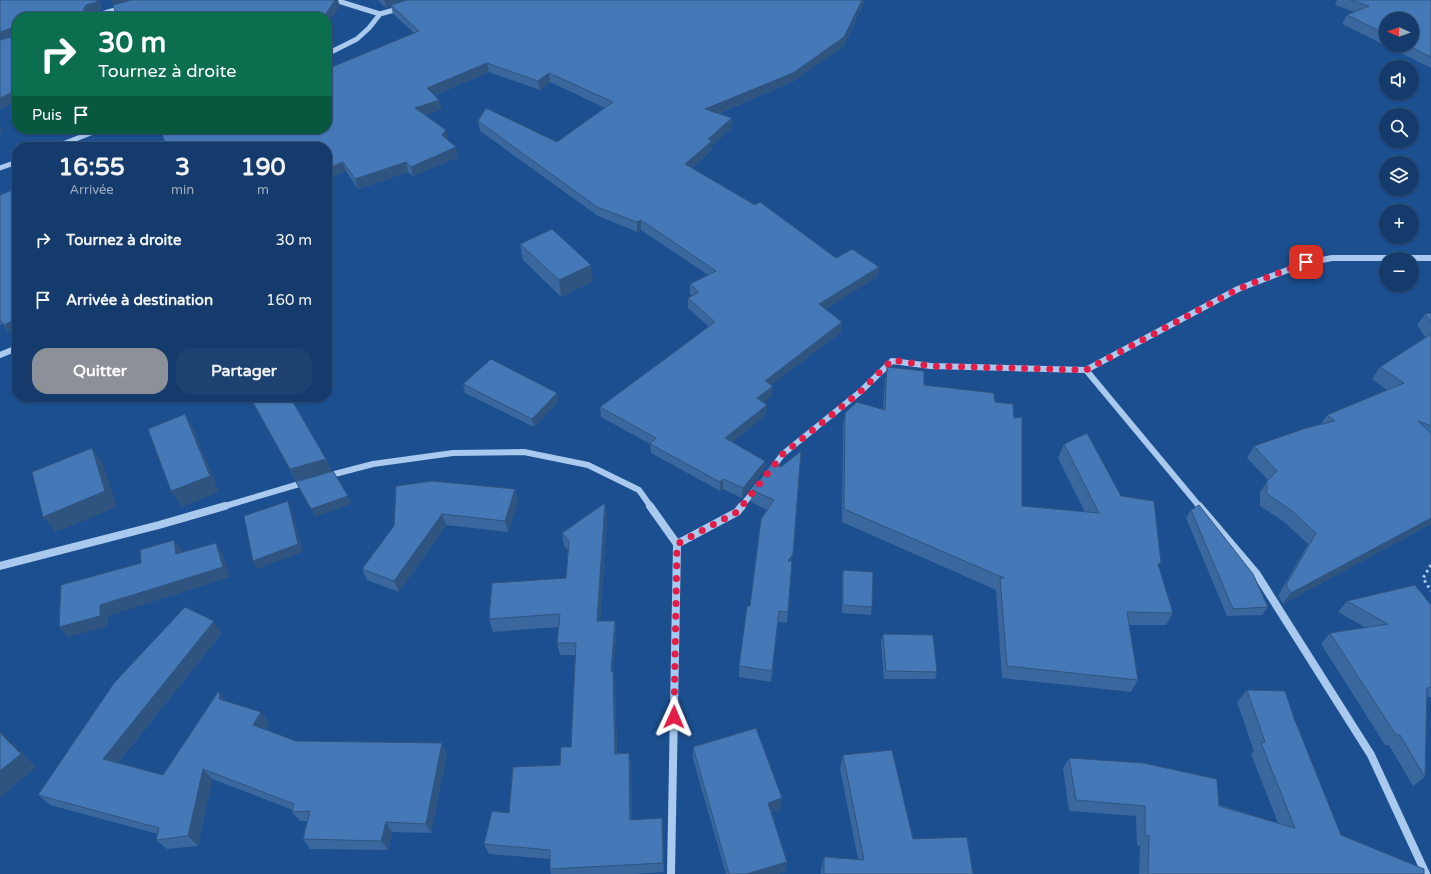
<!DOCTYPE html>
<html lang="fr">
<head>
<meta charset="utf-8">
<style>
	body { margin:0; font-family:"Varela Round",sans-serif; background:#1d4271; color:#f1f3f6; height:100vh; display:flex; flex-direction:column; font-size:15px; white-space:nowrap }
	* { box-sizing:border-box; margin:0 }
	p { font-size:13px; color:#9dadc1 }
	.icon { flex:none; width:22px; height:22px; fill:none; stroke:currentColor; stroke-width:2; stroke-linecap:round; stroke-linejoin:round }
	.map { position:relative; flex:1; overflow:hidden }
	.sheet { position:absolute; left:12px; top:142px; width:320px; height:260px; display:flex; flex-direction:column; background:#143b6b; border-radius:16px; box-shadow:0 1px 3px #0004,0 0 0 1px #33557e }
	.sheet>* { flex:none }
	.guide { position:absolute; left:12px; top:12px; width:320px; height:122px; border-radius:16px; box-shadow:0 1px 3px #0004,0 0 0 1px #33557e; background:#0b6e4f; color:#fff; overflow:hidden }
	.needle { width:26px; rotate:272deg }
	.buttons { position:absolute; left:1379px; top:12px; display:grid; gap:8px }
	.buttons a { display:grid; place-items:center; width:40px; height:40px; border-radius:50%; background:#143b6b; box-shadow:0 1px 3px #0004,0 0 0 1px #33557e; font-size:20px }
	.pin { position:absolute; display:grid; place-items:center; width:34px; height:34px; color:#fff; margin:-17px; border-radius:8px; box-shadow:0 2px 6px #0006 }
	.me { position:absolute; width:44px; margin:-22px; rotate:1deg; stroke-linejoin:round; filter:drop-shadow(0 0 3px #0008) }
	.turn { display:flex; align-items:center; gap:14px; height:84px; padding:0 20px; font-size:18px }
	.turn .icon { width:52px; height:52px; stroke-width:2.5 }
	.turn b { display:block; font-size:28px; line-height:34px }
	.then { display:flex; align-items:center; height:38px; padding:0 20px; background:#0003; gap:8px; font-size:15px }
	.eta { display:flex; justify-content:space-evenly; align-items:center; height:68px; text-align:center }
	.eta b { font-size:24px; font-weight:800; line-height:28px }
	.cta { display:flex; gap:8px; margin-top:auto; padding:8px 20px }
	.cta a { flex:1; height:46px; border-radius:16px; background:#8c9099; color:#fff; font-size:16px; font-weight:800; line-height:46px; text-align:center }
	.cta a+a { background:#1d4271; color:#f1f3f6 }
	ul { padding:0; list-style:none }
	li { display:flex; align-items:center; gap:12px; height:60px; padding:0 20px }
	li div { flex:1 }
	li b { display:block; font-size:15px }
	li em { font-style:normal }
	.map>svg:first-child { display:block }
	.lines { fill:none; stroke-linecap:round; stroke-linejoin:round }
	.path { stroke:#a9c9ee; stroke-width:3; stroke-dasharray:2.5 3.5; stroke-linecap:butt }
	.minor-far2 { stroke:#a9c9ee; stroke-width:5 }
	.minor-far1 { stroke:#a9c9ee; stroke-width:6 }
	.minor { stroke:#a9c9ee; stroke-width:8 }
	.wall { fill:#3a679d; fill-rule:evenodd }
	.shaded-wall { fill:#305480 }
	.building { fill:#4478b7; stroke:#305480 }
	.route { stroke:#e11d48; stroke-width:7; stroke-dasharray:0 12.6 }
</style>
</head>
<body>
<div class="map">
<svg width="1431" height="874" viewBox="0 0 1431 874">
	<rect width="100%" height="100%" fill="#1b4f8f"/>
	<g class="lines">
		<!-- path -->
		<path class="path" d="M1431,565L1423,578L1431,591"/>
		<!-- minor-far2 -->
		<path class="minor-far2" d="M335,0L380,14
			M91,17L122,8
			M327,54L357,39L369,28L380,14L401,8
			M55,147L101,129
			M0,168L17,162"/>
		<!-- minor-far1 -->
		<path class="minor-far1" d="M0,355L17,348
			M1086,370L1200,507
			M770,471L783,454L860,392L892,361L931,366L1086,370L1238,289L1306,263L1332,258H1431
			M327,476L373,464L453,453L524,452L588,465L639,490L651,507
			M222,507L306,482
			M741,507L757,487"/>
		<!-- minor -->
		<path class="minor" d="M650,506L677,544L671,874
			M1199,506L1256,573L1371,755L1426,874
			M677,544L737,512L742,506
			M0,566L159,525L225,506"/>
	</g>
	<!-- wall -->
	<path class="wall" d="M0,0H100L101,10L98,11L17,17V101L0,109Z
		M378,0H865L843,47L792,82L718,114L732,118L731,128L712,146V150L692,168L836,258L879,267L878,276L826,309L841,332L771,385L772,396L763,403L766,415L732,442L765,461L764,470L742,498L723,489L720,491L651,453L650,444L601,417L600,407L709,327L688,308V298L693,296L690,294V284L708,275L641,230L637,232L598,216L480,131L478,121L557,142L605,108L550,82L540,90L489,72L435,95L439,100L441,109L425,115L448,140L458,157L413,176L408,172L358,189L346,171L334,176L329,172L327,173V129L414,33L393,14L391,6L386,8Z
		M1337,0H1431V68L1342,24L1347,15L1355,12L1335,5ZM1386,19L1412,45H1386Z
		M0,194L11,334L2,324L0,325Z
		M520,244L593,281L561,297L523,260Z
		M1431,313V524L1283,604L1278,596L1308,544L1283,521L1260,506V492L1268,480L1247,458L1254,446L1321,424L1327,415L1387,390L1372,379L1380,367L1426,338L1417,325L1425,314Z
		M887,367L924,385L995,402L1014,418L1022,506L1085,512L1058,458L1064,444L1159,567L1173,613L1166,625H1129L1138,680L1131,692L1002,678L996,590L842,522L843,426L845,413L883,410L885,381Z
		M463,384L558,402L534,427L465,393Z
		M250,397H290L326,459L332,471L296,481Z
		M801,451L787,623L778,622L771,682L739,677V666L767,510L751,502L752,490L781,467Z
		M515,489L518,500L508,532L446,525L399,592L367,580L362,569L394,526Z
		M605,503L607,517L600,621H615L616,633L613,673L615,683L617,753H629L631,764L632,820L663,828L664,872L634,874H551L550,869V859L489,854L484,844L509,813L560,765L571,747L575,655H560L557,643L558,627L493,632L489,619L566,578L568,550L564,546L562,533Z
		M1191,510L1268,607L1262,615L1227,616L1186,518Z
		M843,570L872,607L871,615L842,613V578Z
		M1347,601L1431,605V697H1427L1425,777L1413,786L1389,745H1385L1321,644L1330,633L1366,628L1338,612Z
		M222,633L118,763L163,775L227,702L261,712L269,723L265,729L296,741L447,753L431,833L392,832L388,850L310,849L303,839L307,821H300L292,812L293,810L212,779L198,846L167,849L156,840L158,834L50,805L38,795Z
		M883,634L937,672L935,679H884L881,642Z
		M1247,690L1294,718L1341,835L1424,874H1139L1140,846L1137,845L1136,816L1069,811L1063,769L1069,758L1278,823L1251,754L1254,751L1237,702Z
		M693,747L781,809L771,812L787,862L785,872L777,874H726L693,759Z
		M843,755L913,839L973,874H821V869L824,857L858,859L840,769Z"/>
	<!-- shaded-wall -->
	<path class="shaded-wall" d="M97,0H100L101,10L98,11L101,17H87L83,10L86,5Z
		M111,0H137L114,6Z
		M335,0H338L340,6L327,25V17H324Z
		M384,0H412L391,5V6L386,8Z
		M862,0H865L843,47L792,82L705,119V109Z
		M12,28L16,36L0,41V32Z
		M487,63L489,72L430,97L427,88Z
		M549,73L550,82L540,90L538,81Z
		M17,90V101L0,109V98Z
		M439,100L441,109L417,118L415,108Z
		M732,118L731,128L712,146V150L685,174V164L708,139Z
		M0,126L2,132L0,133Z
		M446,130L448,140L444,145L442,135Z
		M456,147L458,157L413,176L411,167Z
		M343,162L346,171L334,176L331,167Z
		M406,162L408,172L358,189L355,179Z
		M327,164L329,172L327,173Z
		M641,220V230L637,232V222Z
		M591,265L593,281L561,297L559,280Z
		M879,267L878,276L818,314L819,304Z
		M17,290V298L12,292Z
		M17,319V331L11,334L4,325Z
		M842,322L841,332L765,390V381Z
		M773,386L772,396L757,408V398Z
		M557,393L558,402L534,427L532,419Z
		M767,405L766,415L725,448V438Z
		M185,414L194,430L219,492L182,507L171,491Z
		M92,448L103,464L117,507L56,532L43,517Z
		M326,459L332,471L296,481L290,469Z
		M765,461L764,470L742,498L743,488Z
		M723,479V489L720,491V482Z
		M515,489L518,500L508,532L505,521Z
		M348,496L351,504L315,517L311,509Z
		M288,501L292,510L303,552L257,569L253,561Z
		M605,503L607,517L599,633L597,621Z
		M442,514L446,525L399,592L394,581Z
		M1431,518V524L1283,604L1291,593Z
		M174,540L182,551L183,565L176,554Z
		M216,543L223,554L230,577L108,616V626L68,637L59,627Z
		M793,554L791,566L788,561Z
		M214,621L222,633L113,769L103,759Z
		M615,621L616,633L613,673L615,683L617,765L615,754L611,671Z
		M220,693L228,704L219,699Z
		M261,712L269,723L261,735L253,725Z
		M0,731L36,767L0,798Z
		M442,743L447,753L431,833L426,824Z
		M629,753L631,764L632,830L630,820Z
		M203,769L212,779L198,846L188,836Z
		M782,798L781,809L767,813L768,803Z
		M662,818L663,828L664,872L663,863Z
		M386,822L392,832L388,850L381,841Z
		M787,862L785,872L777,874H746Z"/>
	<!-- building -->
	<path class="building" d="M0,0H97V2L86,5L83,10L87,13L98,10V17H17V90L0,98V40L14,36L16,30L12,28L0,32Z
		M131,0H335L324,17H117L113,5Z
		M407,0H862L844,37L793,73L705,109L732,118L708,139L712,141L685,164L755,205L760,202L836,258L852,249L879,267L819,304L842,322L765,381L773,386L757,398L767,405L725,438L765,461L743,488L723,479L720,482L650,444L656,438L600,407L715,322L688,298L699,292L690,284L716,271L641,220L637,222L597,207L478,121L486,108L557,142L613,102L549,73L538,81L487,63L427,88L439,100L415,108L446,130L442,135L456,147L411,167L406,162L355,179L343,162L331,167L327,163V147H167L160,129H327V69L419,31L391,5Z
		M1350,0H1431V57L1407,45H1412V19H1386V34L1347,15L1369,6Z
		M15,189L17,191V290L12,292L17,297V319L4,325L0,320V194V195Z
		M552,229L591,265L559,280L520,244Z
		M1431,313V322L1425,314Z
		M1431,334V426L1418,421L1431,433V518L1291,593L1286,585L1316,533L1291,510L1267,494V481L1277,471L1254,446L1306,428L1335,421L1327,415L1404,383L1380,367Z
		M491,359L557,393L532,419L463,384Z
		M887,367L924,371V385L994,393L995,402L1013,404L1014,418L1022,417V506L1099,513L1064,444L1087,433L1121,496L1154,501L1161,563L1158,564L1173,613L1127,612L1138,680L1007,666L1000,578H1004L844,509L845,413L857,402L885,410Z
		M250,397H290L326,459L290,469Z
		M185,414L210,476L171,491L148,429Z
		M92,448L105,491L43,517L32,472Z
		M801,451L793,554L788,561H792L788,612L779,611L772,671L739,666L747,606H750L761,519L774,500L752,490L773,463L781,467Z
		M333,471L348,496L311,509L296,482Z
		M432,481L515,489L505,521L442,514L394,581L362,569L394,526L396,486Z
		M288,501L298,544L253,561L244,516Z
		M605,503L597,621H615L611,671H613L615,754L629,753L630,820L662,818L663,863L550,869V850L484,844L492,811L509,813L513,767L560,765L561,747H571L576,643H557L560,614L489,619L492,583L566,578L569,541L562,533Z
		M1199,505L1253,574L1268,607L1233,609L1191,510Z
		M174,540L176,554L216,543L223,567L100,605V616L59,627L61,585L141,563L140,550Z
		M843,570L873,572L872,607L843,605Z
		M1415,585L1431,605V687L1427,688L1425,777L1400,735H1396L1330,633L1388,624L1347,601Z
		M185,607L214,621L103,759L163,775L218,692L220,693L219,699L261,712L253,725L296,741L442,743L426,824L386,822L381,841L303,839L310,811L292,812L294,804L203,769L188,836L156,840L159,828L38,795L114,683Z
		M883,634L933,635L937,672L886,671Z
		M1247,690L1285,691L1294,718L1341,835L1424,869V874H1148L1149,836L1145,835V806L1076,800L1069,758L1143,763L1217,779L1219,806L1295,828L1261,743L1265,742Z
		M756,728L782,798L768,803L787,862L746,874H729L693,747Z
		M0,733L21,754L0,771Z
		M892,750L913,839L967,837L973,874H824V857L864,860L843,755Z"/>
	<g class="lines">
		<!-- route -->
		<path class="route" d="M674,717L677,544L737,512L783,454L860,392L892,360L931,366L1086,370L1238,289L1306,262"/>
	</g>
</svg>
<div class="buttons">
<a><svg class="needle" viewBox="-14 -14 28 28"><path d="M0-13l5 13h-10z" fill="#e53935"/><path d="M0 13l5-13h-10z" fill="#9dadc1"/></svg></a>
<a><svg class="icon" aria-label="sound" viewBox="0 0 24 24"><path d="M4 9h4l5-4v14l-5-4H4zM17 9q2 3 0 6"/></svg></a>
<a><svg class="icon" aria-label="search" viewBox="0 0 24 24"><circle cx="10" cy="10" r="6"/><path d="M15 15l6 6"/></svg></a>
<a><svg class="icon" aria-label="layers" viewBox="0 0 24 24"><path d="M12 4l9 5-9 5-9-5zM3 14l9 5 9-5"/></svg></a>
<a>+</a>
<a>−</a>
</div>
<div class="pin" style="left:1306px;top:262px;background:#d93025"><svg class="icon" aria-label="arrive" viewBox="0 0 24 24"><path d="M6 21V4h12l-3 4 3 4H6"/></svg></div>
<svg class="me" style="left:674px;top:717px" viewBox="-20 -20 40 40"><path d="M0-17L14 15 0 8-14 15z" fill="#e11d48" stroke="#fff" stroke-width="4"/></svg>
<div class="guide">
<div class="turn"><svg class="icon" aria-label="right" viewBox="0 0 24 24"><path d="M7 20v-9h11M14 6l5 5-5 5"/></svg><div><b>30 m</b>Tournez à droite</div></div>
<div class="then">Puis<svg class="icon" aria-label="arrive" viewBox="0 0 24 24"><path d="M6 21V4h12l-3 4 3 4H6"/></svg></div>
</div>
<section class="sheet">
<div class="eta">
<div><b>16:55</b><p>Arrivée</p></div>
<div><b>3</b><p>min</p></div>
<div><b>190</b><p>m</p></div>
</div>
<ul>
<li><svg class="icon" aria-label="right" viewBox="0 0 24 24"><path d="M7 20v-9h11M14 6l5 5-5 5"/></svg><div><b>Tournez à droite</b></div><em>30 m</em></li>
<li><svg class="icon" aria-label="arrive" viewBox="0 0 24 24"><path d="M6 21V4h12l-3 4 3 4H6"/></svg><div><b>Arrivée à destination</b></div><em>160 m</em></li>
</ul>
<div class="cta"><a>Quitter</a><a>Partager</a></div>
</section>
</div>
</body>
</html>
